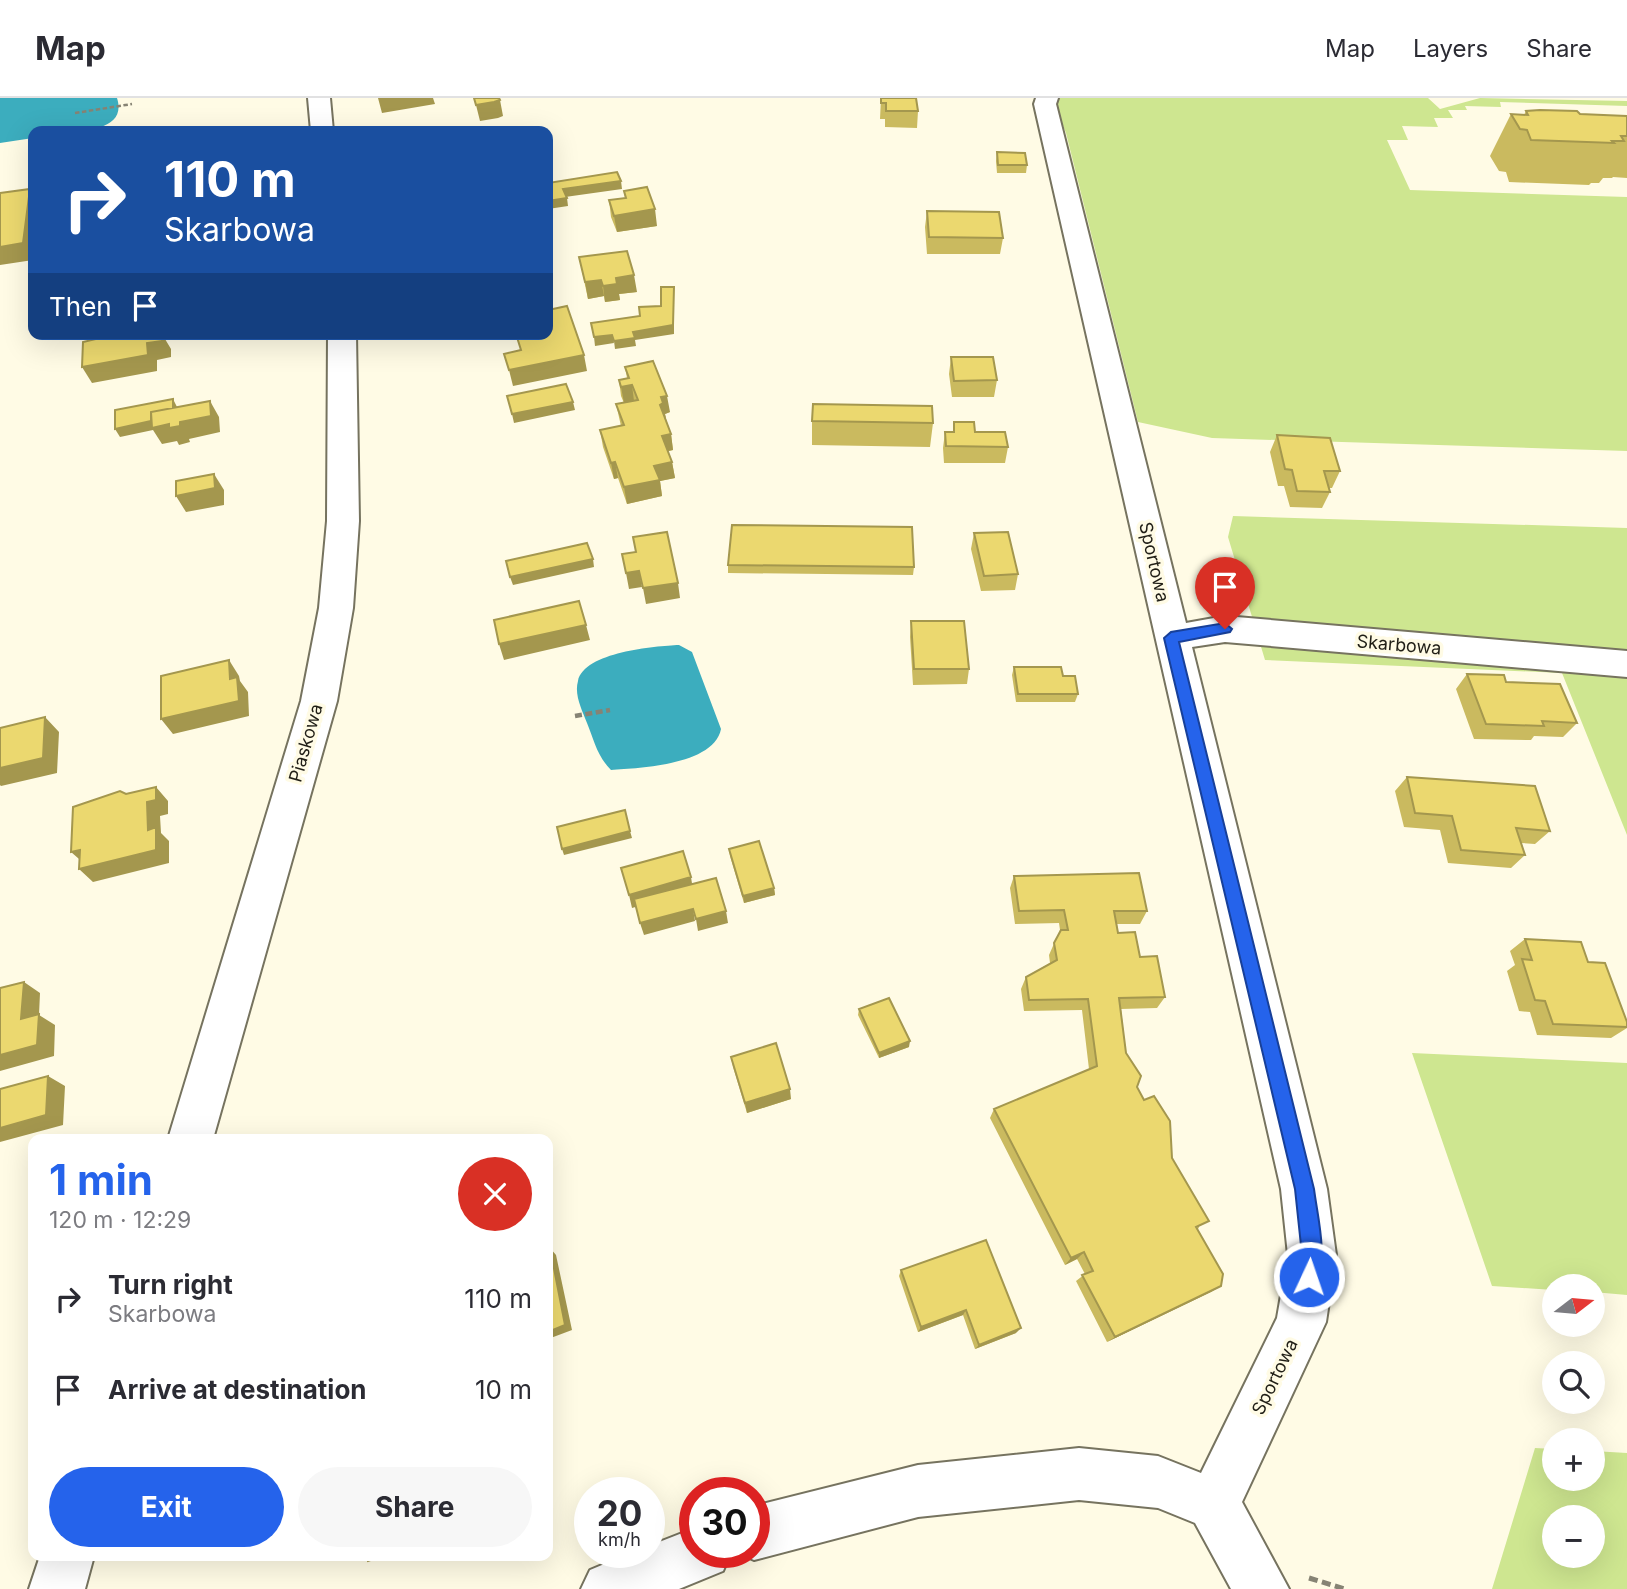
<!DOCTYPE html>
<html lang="en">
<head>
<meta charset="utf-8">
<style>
	body { margin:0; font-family:Inter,sans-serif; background:#f7f7f7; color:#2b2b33; height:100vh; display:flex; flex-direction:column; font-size:26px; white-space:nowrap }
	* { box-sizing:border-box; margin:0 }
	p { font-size:23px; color:#7c7c81 }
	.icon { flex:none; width:38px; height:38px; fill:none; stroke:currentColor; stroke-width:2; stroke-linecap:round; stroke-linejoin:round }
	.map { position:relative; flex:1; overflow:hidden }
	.details { position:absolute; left:28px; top:1036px; width:525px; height:427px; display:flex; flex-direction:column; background:#fff; border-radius:14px; box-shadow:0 7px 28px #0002 }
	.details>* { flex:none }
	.top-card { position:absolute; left:28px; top:28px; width:525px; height:214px; border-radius:14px; box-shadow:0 7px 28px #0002; background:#1a4fa0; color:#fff; overflow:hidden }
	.needle { width:46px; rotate:74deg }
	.tools { position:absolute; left:1542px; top:1176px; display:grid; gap:14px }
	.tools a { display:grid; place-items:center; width:63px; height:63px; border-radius:50%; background:#fff; box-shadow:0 7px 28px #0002; font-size:35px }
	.speed { position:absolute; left:574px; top:1379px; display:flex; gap:14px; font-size:35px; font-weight:700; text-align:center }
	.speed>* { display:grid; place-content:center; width:91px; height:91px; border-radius:50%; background:#fff; box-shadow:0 7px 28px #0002; line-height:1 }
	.speed small { font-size:18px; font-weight:400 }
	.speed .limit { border:10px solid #d22; background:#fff; color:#111 }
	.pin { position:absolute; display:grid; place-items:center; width:60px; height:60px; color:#fff; margin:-72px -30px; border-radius:50% 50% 50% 0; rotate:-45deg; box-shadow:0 0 7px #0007 }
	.pin .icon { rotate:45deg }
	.me { position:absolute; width:77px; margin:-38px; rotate:3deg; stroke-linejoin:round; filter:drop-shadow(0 0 5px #0008) }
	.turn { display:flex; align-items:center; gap:24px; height:147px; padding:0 21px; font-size:32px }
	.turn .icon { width:91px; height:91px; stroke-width:2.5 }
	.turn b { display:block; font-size:49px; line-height:60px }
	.then { display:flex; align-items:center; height:66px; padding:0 21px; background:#0003; gap:14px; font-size:26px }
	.round { display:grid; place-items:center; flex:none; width:74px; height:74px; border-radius:37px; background:#f7f7f7 }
	.headline { display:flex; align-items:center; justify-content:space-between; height:119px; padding:0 21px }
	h1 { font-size:42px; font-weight:700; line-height:52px; color:#2563eb }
	.cta { display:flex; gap:14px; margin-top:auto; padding:14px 21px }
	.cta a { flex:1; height:80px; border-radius:42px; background:#2563eb; color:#fff; font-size:28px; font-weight:700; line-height:80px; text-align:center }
	.cta a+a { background:#f7f7f7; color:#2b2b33 }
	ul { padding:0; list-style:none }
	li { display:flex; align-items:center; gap:21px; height:91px; padding:0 21px }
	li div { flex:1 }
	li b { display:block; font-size:26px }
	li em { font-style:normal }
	header { display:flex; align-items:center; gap:42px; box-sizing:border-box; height:98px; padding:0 35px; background:#fff; border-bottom:2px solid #e1e1e2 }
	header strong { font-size:33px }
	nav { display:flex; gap:38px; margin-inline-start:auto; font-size:24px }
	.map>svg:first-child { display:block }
	.green { fill:#cee690; fill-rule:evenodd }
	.water { fill:#3cadbe }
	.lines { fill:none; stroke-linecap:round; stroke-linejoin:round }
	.minor-casing { stroke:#76735f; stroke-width:4 }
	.path-far2 { stroke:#868374; stroke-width:2.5; stroke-dasharray:4.5 2.5; stroke-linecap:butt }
	.path-far1 { stroke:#868374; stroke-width:4.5; stroke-dasharray:7 3.5; stroke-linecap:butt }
	.path { stroke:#868374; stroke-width:5; stroke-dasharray:9 4.5; stroke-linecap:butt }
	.minor { fill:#fff; fill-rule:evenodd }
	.wall { fill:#caba5f }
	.shaded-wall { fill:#a4974e }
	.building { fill:#ebd86f; stroke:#a4974e; stroke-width:2 }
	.route { fill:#2563eb; stroke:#184099; stroke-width:2 }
	.labels { text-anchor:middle; stroke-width:7; stroke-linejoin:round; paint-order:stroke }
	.street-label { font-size:18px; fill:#201e16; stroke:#fffbe5 }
</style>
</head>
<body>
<header>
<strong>Map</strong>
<nav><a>Map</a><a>Layers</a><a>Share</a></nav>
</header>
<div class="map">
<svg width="1627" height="1491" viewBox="0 0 1627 1491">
	<rect width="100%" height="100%" fill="#fffbe5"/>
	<!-- green -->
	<path class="green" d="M1052,0H1428L1440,11L1480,0L1627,3V8L1500,4L1501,9L1465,8L1467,12H1448L1453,20H1434L1438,29L1402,28L1408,42H1387L1410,92L1627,99V353L1212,340L1138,324L1066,35Z
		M1233,418L1627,430V737L1562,575L1265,562L1228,439Z
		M1412,955L1627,965V1197L1593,1194L1592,1188H1554V1192L1492,1188Z
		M1535,1350L1554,1351V1381H1592L1593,1353L1627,1355V1491H1492ZM1592,1419V1458H1554V1419Z"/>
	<!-- water -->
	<path class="water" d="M0,0H117C130,41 58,33 33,33V40L0,45Z
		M679,547L692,554L721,631C714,667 640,670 611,672C597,658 594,642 587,625C582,612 574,597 578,583C584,554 655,548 679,547Z"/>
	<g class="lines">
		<defs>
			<path id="minor" d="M308,0H330L333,33H311Z
				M1036,0H1058L1056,6L1186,525L1225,518L1627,553V579L1225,544L1192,549L1327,1091L1336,1157L1326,1224L1242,1404L1289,1491H1231L1195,1425L1158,1410L1079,1402L918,1419L754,1462L736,1454H754V1408L918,1367L1079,1350L1158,1358L1201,1375L1277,1220L1288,1157L1281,1091L1034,6Z
				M328,236H356L359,423L353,510L337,603L213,1041H168L301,603L319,510L327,423Z
				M695,1430V1454H731L723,1473L679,1491H581L590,1472L633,1454H649V1448Z
				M40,1458H94L85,1491H29Z"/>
		</defs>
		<!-- minor casing -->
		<use href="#minor" class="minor-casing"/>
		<!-- path-far2 -->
		<path class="path-far2" d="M75,15L132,6"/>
		<!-- path-far1 -->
		<path class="path-far1" d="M575,618L610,612"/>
		<!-- path -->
		<path class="path" d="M1309,1480L1345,1491"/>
		<!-- minor -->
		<use href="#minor" class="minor"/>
	</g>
	<!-- wall -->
	<path class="wall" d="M881,0L918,13L917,30L885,29V21H880Z
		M1526,13L1627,18V80L1613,79L1612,80H1603L1599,85H1591L1589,87L1509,84L1506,74L1499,73L1490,58L1511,16L1524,17Z
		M997,54L1027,67L1026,75H997L996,63Z
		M624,93L657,128L617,134L611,119L609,102L625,100Z
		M927,113L1003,140L1000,156H927L925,129Z
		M579,159L637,194L619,196L620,202L605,204L604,198L588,201Z
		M951,259L997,282L994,299H952L949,276Z
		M625,269L670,314L665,316L666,321L671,336L673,352L668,353L672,364L675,380L660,383L662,398L627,406L618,380L614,381L603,349L600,332L621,328L616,306L624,305L621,298L619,282L627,280Z
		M812,323L933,325L930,349L812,347Z
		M954,324L1008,349L1005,365H944L943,350L945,334H953Z
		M1277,337L1340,373L1332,390H1329L1330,394L1322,410L1290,409L1284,388H1278L1270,354Z
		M974,435L1018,476L1015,492L981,493L971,451Z
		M728,467L914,469L913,477L728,475Z
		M911,523L969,571L967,586L913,587L910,539Z
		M1014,569L1063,578L1078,596L1075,604H1016L1012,577Z
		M1467,576L1506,584L1577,625L1563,639L1534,638L1531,642L1474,641L1456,591Z
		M1407,679L1550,733L1535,746L1521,745L1525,757L1511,770L1448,765L1440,732L1404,729L1395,693Z
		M729,751L774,790L775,797L744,805L730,758Z
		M1014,778L1147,813L1140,826H1117L1118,835L1140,859L1165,899L1157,910L1121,911L1126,955L1137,989L1172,1060L1199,1130L1197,1131L1221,1188L1107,1244L1076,1183L1085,1176L1077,1161L1065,1167L990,1020L994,1011L1089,971L1082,912L1024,913L1021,891L1026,879L1050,865L1049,857L1060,832L1059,825L1015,826L1010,790Z
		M1525,841L1588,864L1627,924V930L1611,940L1537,937L1530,914L1519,913L1507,873L1515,867L1510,853Z
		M859,911L909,949L879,960L858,917Z
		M731,959L791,1001L747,1015L733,969Z
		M901,1172L1016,1235L975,1251L963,1217L918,1234L899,1178Z"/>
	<!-- shaded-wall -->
	<path class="shaded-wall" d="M378,0H433L435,6L382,15Z
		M500,2L503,18L498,20L480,23L476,7Z
		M621,83L622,91L565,99L563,91Z
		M30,91L33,97V162L0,167V149Z
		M567,100L568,108L548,111V103Z
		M655,111L657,128L617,134L614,118Z
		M634,177L637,194L619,196L620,202L605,204L603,188L616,180Z
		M601,182L604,198L588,201L585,184Z
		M674,189V236L635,242L636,248L615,251L614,243L633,234L673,227Z
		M147,236H162L171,251V259L157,262V273L92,285L82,269Z
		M612,237L614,245L595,248L594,239Z
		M584,257L587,273L513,288L509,272Z
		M632,287L634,303L624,305L621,289Z
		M667,298L670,314L665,316L666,321L660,307L661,299Z
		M173,301L177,309L180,324L210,303L219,319L220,334L189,341L190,344L179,347L177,343L162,346L153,332L120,339L115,331Z
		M573,304L575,312L514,325L512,316Z
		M671,336L673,352L664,354L662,338Z
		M615,364L618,380L614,381L611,365Z
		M672,364L675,380L660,383L662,398L627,406L624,389L654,368Z
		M214,376L224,392V407L186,414L176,398Z
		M593,461L594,469L513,487L510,479Z
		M639,473L642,489L629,491L626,475Z
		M678,485L680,500L646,506L643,490Z
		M586,527L590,542L504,562L499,546Z
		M229,562L239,578L240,583L248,594L249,618L173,636L161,621L230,581Z
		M45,619L59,634L57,675L1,688L0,687V670Z
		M156,689L168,703V716L160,718L161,735L169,743V765L93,784L79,771L147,704Z
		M630,733L632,740L564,757L562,751Z
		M80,752L86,767L71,754Z
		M691,779L693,792L632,810L629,797Z
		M774,790L775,797L744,805L743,798Z
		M693,811L695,823L644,837L640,825Z
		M726,813L728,825L698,833L696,821Z
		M24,884L40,895L39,917L55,927L54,958L0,973V957L21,921Z
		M910,943L909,949L879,960V955Z
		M48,978L65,988L63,1027L0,1044V1030Z
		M790,991L791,1001L747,1015L745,1005Z
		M550,1150L556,1157L572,1232L548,1241Z
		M1084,1154L1077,1161L1065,1167L1071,1160Z
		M1221,1188L1211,1194L1107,1244L1115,1239Z
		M966,1212L963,1217L918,1234L921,1229Z
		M1021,1230L1016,1235L975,1251L979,1247Z
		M382,1458H391L380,1462L368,1463Z"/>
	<!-- building -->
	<path class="building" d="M474,0H499L500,2L494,4L476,7Z
		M881,0H916L918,13H886V5H881Z
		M1540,12L1577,13L1580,16L1627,18V38H1621L1624,43H1612L1614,45L1531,42L1527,32L1520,31L1511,16L1528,17L1526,13Z
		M495,31L496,33H479Z
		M997,54L1025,55L1027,67H998Z
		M617,74L621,83L563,91L567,100L548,103V85Z
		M647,89L655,111L614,118L609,102L626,100L624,93Z
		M30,91L23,145L0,149V95Z
		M927,113L999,114L1003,140L929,139Z
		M627,153L634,177L616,180L617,186L603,188L601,182L585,184L579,159Z
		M661,189H674L673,227L633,234L635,240L614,243L612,237L594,239L591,225L640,218L639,209L661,208Z
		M567,208L584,257L509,272L504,256L521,252L516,236H548V212Z
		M117,236H161L162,243L147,245L148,257L82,269L83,244Z
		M951,259H993L997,282L954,283Z
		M653,263L667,298L661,299L663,305L660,307L671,336L662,338L672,364L654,368L660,382L624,389L615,364L611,365L600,332L624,327L616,306L638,302L632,287L621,289L619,282L629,280L625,269Z
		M566,286L573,304L512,316L507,298Z
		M173,301V310L151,314V323L115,331V312Z
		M210,303L211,318L180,324V328L169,330V326L152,330L151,314Z
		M813,306L932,308L933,325L812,323Z
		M954,324H974L975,334H1005L1008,349L946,348L945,334H954Z
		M1277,337L1330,340L1340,373H1324L1330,394L1297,393L1292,372L1285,371Z
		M214,376L215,390L176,398V383Z
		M732,427L912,429L914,469L728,467Z
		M667,434L678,485L643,490L639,473L626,475L622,456L636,454L633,439Z
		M1008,434L1018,476L984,478L974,435Z
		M587,445L593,461L510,479L506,463Z
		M579,503L586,527L499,546L494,522Z
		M911,523H964L969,571H914Z
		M229,562L230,581L237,579L239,603L161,621V578Z
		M1014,569H1061L1063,578H1075L1078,596H1018Z
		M1467,576L1504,577L1506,584L1560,586L1577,625L1542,623L1544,628L1486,626Z
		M45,619L43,660L0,670V630Z
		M1407,679L1535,688L1550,733L1516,730L1525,757L1461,752L1452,718L1415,715Z
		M156,689V702L147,704L148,732L156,729V752L79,771L80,752L71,754L73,709L120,693L126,696Z
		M625,712L630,733L562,751L557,729Z
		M759,743L774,790L743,798L729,751Z
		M683,753L691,779L629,797L621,770Z
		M1139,775L1147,813H1114L1118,835L1135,834L1140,859L1157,858L1165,899L1119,900L1126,955L1141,978L1137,989L1144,1002L1154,998L1170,1023L1172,1060L1209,1123L1196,1129L1223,1176L1221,1188L1115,1239L1082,1177L1093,1173L1084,1154L1071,1160L994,1011L1097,968L1088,901L1029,902L1026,879L1057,862L1054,845L1061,832H1068L1064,812L1019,813L1014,778Z
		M716,780L726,813L696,821L693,811L640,825L634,801Z
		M1525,841L1581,844L1588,864L1605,865L1627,924V929L1553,926L1545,903L1535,902L1522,861L1532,862Z
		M24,884L21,921L39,916L37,947L0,957V890Z
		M889,900L910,943L879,955L859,911Z
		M776,945L790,991L745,1005L731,959Z
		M48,978L46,1017L0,1030V991Z
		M986,1142L1021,1230L979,1247L966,1212L921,1229L901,1172Z
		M550,1150L565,1227L548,1234V1151Z
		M367,1458H382L368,1463Z"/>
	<!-- route -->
	<path class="route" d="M1225,525L1232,531L1230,534L1179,544L1314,1091C1318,1122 1328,1157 1316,1186L1309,1189L1302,1186L1299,1179L1302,1157L1295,1091L1164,540L1171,534Z"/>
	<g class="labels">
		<!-- street labels -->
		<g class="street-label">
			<text transform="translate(1154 464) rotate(77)" y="6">Sportowa</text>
			<text transform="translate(1399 547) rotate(5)" y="6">Skarbowa</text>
			<text transform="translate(306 645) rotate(-74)" y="6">Piaskowa</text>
			<text transform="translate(1275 1279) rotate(-64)" y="6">Sportowa</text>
		</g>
	</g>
</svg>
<div class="tools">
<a><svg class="needle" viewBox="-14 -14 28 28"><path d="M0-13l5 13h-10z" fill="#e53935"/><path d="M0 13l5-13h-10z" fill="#7c7c81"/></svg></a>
<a><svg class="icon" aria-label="search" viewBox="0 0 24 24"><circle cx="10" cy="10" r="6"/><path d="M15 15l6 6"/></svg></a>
<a>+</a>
<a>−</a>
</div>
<div class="speed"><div>20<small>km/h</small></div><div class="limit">30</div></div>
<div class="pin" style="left:1225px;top:531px;background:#d93025"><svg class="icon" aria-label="arrive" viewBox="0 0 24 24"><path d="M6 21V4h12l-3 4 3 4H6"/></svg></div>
<svg class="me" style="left:1309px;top:1179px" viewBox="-20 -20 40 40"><circle r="17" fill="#2563eb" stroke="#fff" stroke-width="3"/><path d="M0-11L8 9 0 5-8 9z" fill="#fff"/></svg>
<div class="top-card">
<div class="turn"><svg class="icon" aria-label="right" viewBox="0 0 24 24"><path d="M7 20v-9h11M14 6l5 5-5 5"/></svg><div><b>110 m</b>Skarbowa</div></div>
<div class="then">Then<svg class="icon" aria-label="arrive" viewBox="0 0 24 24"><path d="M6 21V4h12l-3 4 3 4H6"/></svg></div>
</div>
<section class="details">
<div class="headline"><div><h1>1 min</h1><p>120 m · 12:29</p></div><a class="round" style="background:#d93025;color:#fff"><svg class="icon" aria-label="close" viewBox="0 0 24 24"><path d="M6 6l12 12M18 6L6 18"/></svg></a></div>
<ul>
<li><svg class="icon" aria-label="right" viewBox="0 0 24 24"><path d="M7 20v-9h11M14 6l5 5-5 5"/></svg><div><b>Turn right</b><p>Skarbowa</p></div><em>110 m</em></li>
<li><svg class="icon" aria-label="arrive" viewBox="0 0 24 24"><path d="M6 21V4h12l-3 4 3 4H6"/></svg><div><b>Arrive at destination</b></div><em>10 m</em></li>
</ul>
<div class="cta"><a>Exit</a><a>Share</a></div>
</section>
</div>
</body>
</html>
